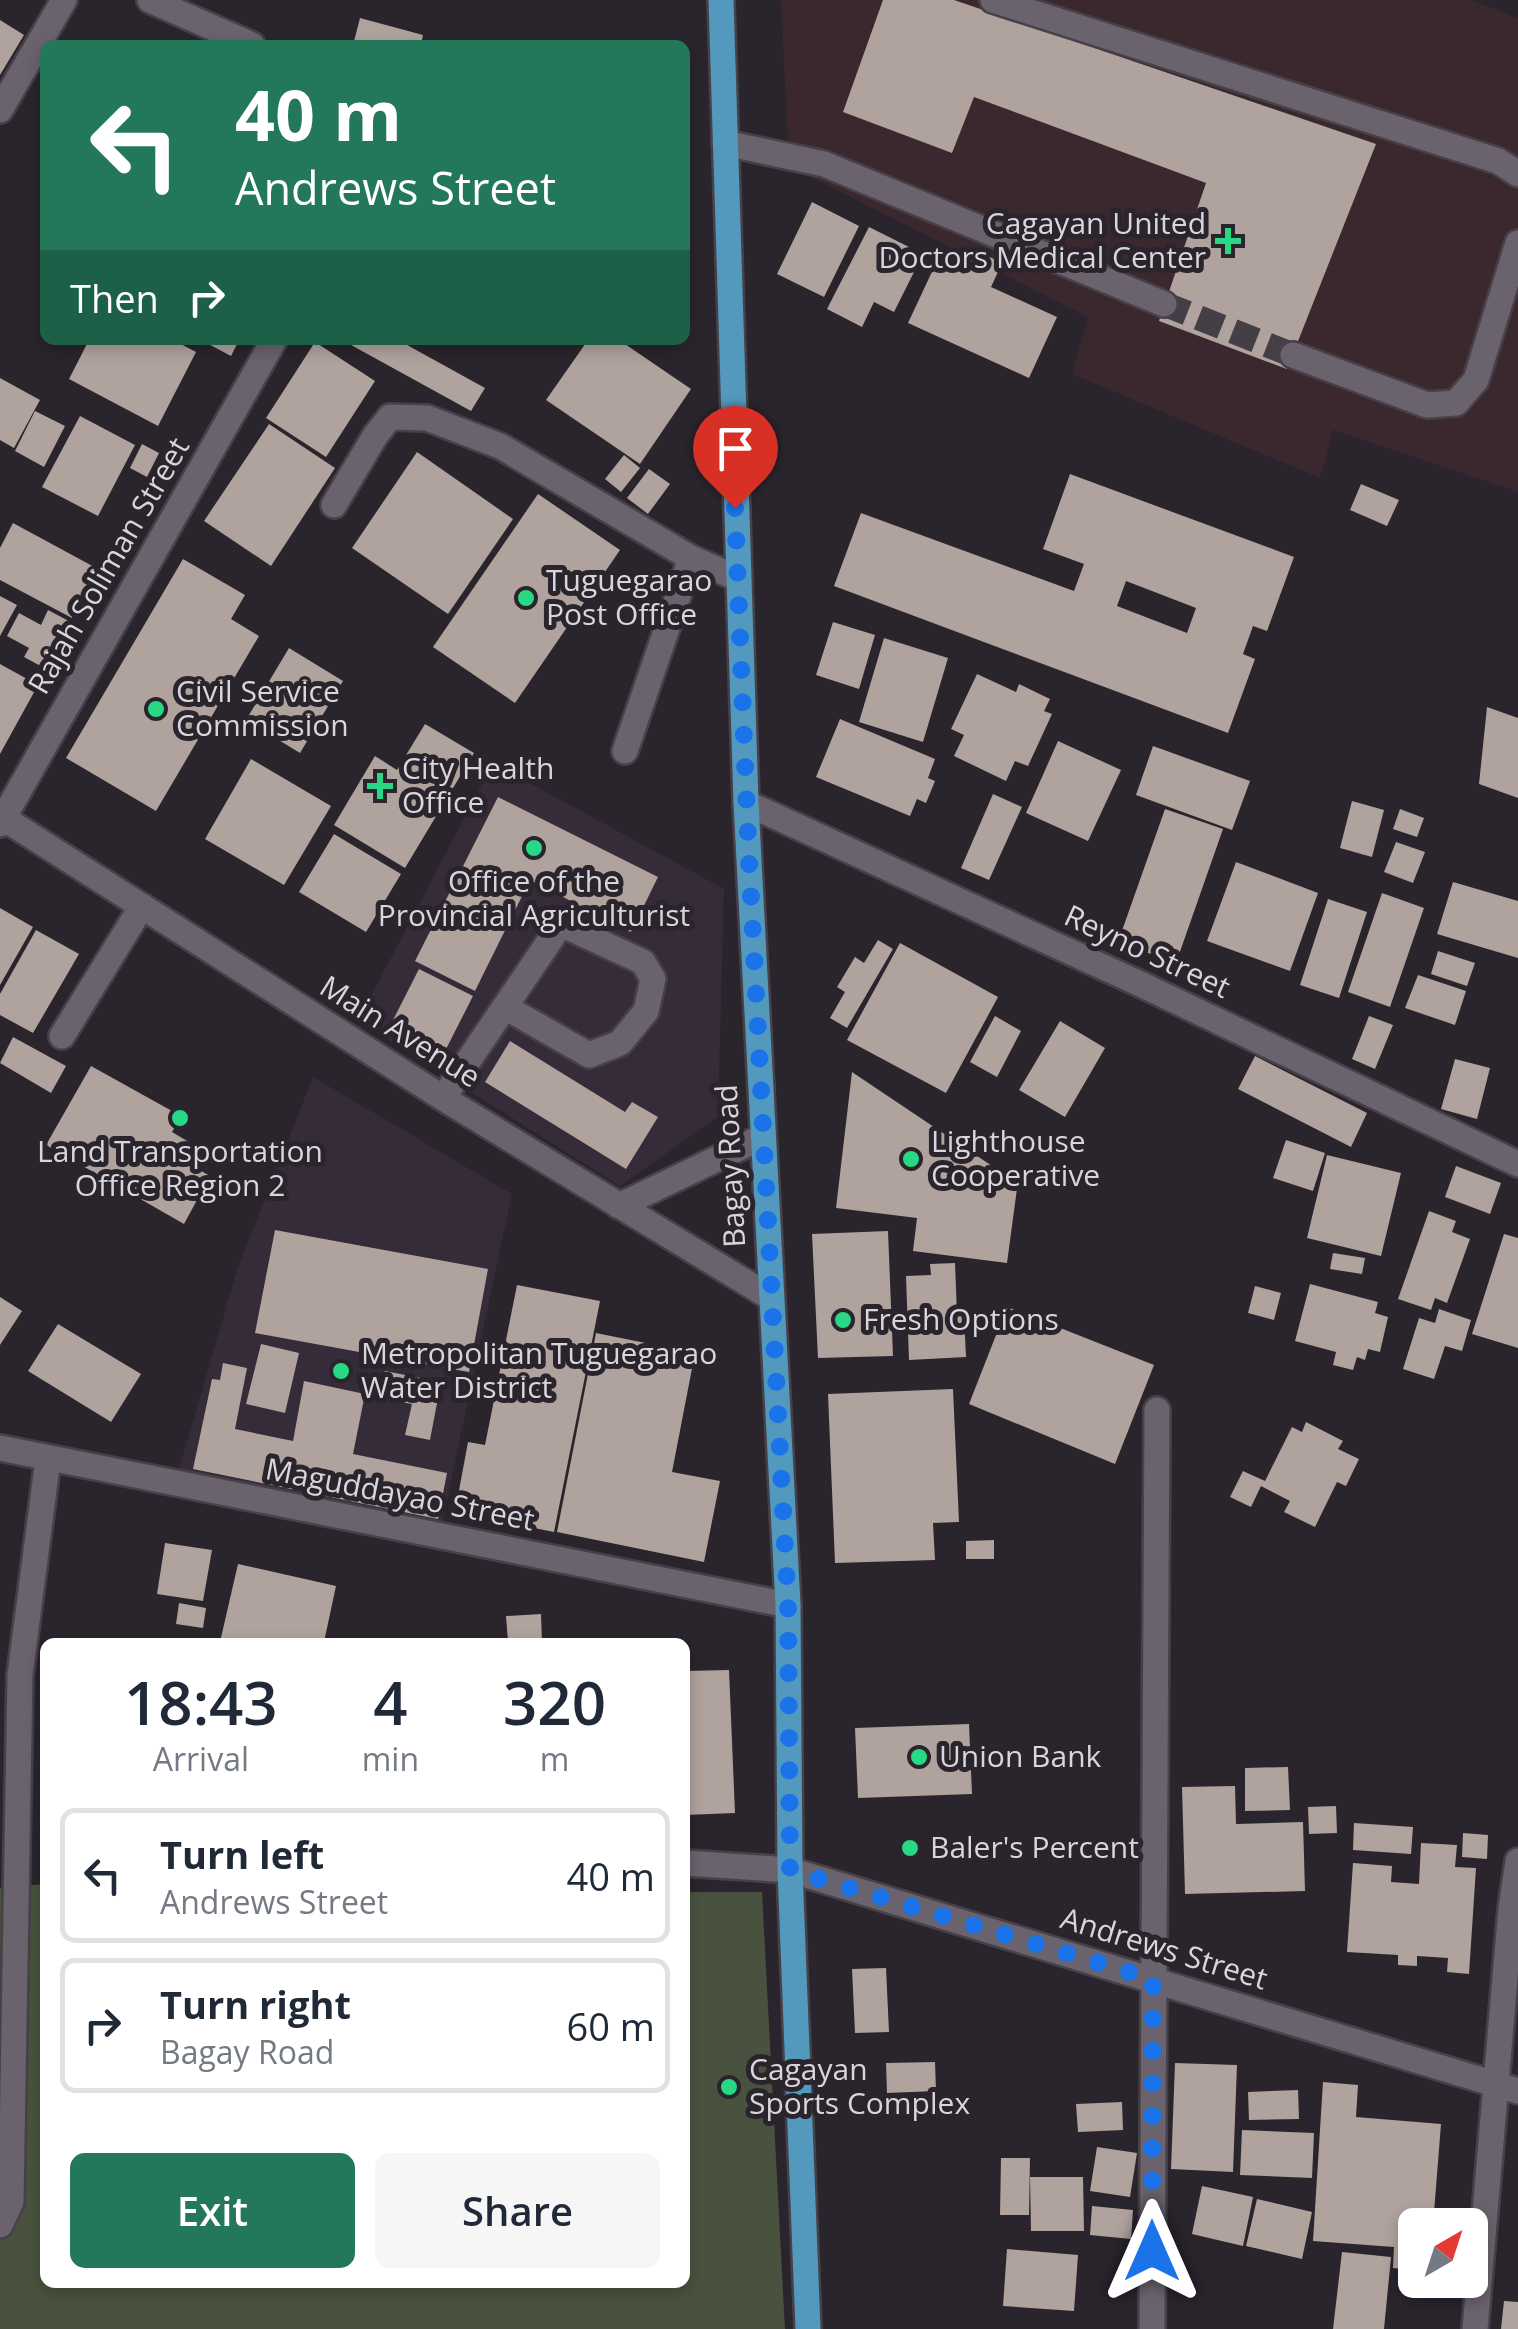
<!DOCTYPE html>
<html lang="en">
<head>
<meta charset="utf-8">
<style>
	body { margin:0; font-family:"Open Sans",sans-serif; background:#f6f6f7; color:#1f2937; height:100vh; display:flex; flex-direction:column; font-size:38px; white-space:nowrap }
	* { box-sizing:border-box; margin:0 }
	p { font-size:32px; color:#747a83 }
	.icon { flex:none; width:55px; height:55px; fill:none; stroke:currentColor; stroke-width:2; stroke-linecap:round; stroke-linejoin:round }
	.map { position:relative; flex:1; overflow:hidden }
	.drawer { position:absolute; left:40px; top:1638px; width:650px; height:650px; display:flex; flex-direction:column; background:#fff; border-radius:15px; box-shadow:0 5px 15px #0003 }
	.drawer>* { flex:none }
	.top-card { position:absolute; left:40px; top:40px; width:650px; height:305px; border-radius:15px; box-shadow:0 5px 15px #0003; background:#23785a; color:#fff; overflow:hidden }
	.needle { width:65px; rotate:39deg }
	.tools { position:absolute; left:1398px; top:2208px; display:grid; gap:20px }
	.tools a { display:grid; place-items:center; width:90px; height:90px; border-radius:15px; background:#fff; box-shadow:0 5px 15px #0003; font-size:50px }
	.pin { position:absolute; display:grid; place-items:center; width:85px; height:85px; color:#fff; margin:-102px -42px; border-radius:50% 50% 50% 0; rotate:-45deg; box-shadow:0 0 10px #0007 }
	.pin .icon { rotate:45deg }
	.me { position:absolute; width:110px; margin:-55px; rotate:0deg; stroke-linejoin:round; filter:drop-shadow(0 0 8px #0008) }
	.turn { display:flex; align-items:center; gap:35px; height:210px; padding:0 30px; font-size:45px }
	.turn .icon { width:130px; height:130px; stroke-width:2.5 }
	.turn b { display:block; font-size:70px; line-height:85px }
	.then { display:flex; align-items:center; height:95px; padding:0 30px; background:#0003; gap:20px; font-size:38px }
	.eta { display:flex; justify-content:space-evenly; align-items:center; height:170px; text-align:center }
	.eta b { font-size:60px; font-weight:600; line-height:70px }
	.cta { display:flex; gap:20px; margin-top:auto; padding:20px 30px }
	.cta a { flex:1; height:115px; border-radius:15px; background:#23785a; color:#fff; font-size:40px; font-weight:600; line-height:115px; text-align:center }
	.cta a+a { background:#f6f6f7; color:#1f2937 }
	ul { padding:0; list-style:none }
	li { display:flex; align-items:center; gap:30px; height:135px; margin:0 20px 15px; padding:0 10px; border:5px solid #e0e1e3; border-radius:15px }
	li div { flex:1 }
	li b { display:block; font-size:38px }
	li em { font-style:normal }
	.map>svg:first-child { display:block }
	.built { fill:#362b39 }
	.medical { fill:#3b282e }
	.green { fill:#49523e }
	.building { fill:#b0a29d; fill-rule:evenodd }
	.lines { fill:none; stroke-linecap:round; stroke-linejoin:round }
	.minor-tunnel { stroke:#443f46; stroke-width:25; stroke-dasharray:25 12; stroke-linecap:butt }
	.minor-casing { stroke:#464148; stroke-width:30 }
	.major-casing { stroke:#464148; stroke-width:30 }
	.minor { stroke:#6a626c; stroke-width:25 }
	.major { stroke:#5399bd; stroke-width:25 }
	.route { stroke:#1a73e8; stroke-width:18; stroke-dasharray:0 32.4 }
	.poi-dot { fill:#28d885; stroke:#2a242c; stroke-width:4 }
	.labels { text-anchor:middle; stroke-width:10; stroke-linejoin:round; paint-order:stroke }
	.poi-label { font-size:30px; fill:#d9d5db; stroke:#2a242c; text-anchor:start }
	.street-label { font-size:30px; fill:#d9d5db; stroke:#2a242c }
</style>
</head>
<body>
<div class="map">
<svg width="1518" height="2329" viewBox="0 0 1518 2329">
	<rect width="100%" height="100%" fill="#2a242c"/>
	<!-- built -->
	<path class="built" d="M493,763L724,889L718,1117L620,1186L358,1021Z
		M313,1077L512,1194L442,1523L178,1473L237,1270Z"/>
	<!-- medical -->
	<path class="medical" d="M781,0H1471L1518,18V492L1333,430L1320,478L1072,374L1088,317L789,166Z"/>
	<!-- green -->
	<path class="green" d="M45,1884V2282H685V1892H762L785,2329H0V1888Z"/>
	<!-- building -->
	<path class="building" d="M883,0H954L1376,144L1287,369L1159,321L1206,183L974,97L952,153L843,112Z
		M360,18L423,35L421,45H353Z
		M0,20L24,35L0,75Z
		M812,202L859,226L824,297L777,274Z
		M869,227L923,254L894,312L874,302L862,327L827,309Z
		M975,250L1002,263L991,287L1057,317L1029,378L908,323L937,261L964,274Z
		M89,340H173L196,352L158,426L69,379Z
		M201,340H239L231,356Z
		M342,340H398L485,388L471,411Z
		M588,340H619L691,389L640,464L546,400Z
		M315,342L375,381L326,457L266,418Z
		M0,378L40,400L14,448L0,440Z
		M35,411L65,426L44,467L15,451Z
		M80,416L135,445L98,516L42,487Z
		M269,424L335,468L271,566L204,521Z
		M142,444L159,453L147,477L130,468Z
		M417,452L513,519L448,614L352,548Z
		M624,455L640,468L621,492L605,479Z
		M649,469L670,484L648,514L627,498Z
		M1070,474L1294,557L1267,631L1253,626L1243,654L1255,659L1228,733L834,586L861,513L1074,591L1084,564L1043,549ZM1126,581L1196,608L1187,633L1117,606Z
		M1361,484L1399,500L1387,526L1350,510Z
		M538,494L620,550L515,703L433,647Z
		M13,523L98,569L72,618L0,580V548Z
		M183,559L245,595L231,619L259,636L156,811L66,758Z
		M0,596L17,605L0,636Z
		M48,610L82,628L57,675L24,657L29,648L7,636L19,613L41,625Z
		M833,622L875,635L859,689L816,675Z
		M884,638L948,658L923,742L859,722Z
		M289,648L343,681L300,753L246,720Z
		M0,664L38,685L0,754Z
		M977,674L1016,692L1019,684L1050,699L1044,711L1052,714L1028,766L1015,761L1006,781L954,756L964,735L951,729Z
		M1487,707L1518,718V798L1479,784Z
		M840,719L935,759L928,778L935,781L926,803L917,799L910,816L816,777Z
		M425,724L474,753L405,868L334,825L375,756L397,770Z
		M1058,741L1121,770L1088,841L1026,813Z
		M1153,746L1250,781L1232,830L1136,795Z
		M251,759L331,806L284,885L205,839Z
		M993,794L1022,807L989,880L961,868Z
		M498,797L658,877L631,932L530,880L475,991L415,961Z
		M1352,801L1384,810L1372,857L1340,848Z
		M1165,809L1223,829L1176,963L1118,942Z
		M1400,809L1424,818L1417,837L1393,829Z
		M334,834L401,874L366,932L299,892Z
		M1396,842L1425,852L1413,883L1384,872Z
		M1236,862L1318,893L1290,971L1207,941Z
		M1453,882L1518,901V958L1437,934Z
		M1382,893L1424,908L1390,1007L1348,992Z
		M1328,899L1367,912L1339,998L1300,985Z
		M0,908L33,927L0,985Z
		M36,930L79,954L33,1033L0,1015V994Z
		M878,940L893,949L847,1028L830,1018L845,992L837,987L855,957L864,963Z
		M900,943L998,997L946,1093L847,1040Z
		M1438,951L1475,963L1467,986L1431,974Z
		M419,969L473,996L443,1055L389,1028Z
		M1418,975L1466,991L1455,1025L1405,1008Z
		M995,1016L1021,1031L997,1077L970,1062Z
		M1369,1016L1393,1025L1375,1069L1352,1059Z
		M1060,1021L1105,1048L1065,1117L1019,1090Z
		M13,1037L66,1066L51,1093L0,1063Z
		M510,1041L625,1112L632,1102L658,1117L626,1169L485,1082Z
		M1255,1056L1367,1113L1351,1147L1238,1089Z
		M1455,1059L1490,1068L1477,1119L1441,1109Z
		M91,1066L181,1116L172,1132L194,1145L184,1161L210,1176L184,1224L46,1145Z
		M852,1072L1004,1174V1180L1018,1181L1007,1263L913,1251L917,1218L836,1208Z
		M1286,1140L1325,1153L1313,1191L1273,1178Z
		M1327,1155L1401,1173L1381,1256L1307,1238Z
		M1456,1166L1501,1183L1490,1214L1445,1197Z
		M1429,1211L1456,1221L1452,1232L1470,1239L1447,1303L1435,1298L1431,1310L1398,1299Z
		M275,1230L488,1269L469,1372L255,1333Z
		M888,1231L893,1356L818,1358L812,1234Z
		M1504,1234L1518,1238V1348L1472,1334Z
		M1333,1253L1365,1258L1362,1274L1330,1269Z
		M955,1263L957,1315H964L966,1357L909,1360L906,1276L931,1275L930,1264Z
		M1310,1284L1378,1302L1375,1313L1388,1317L1380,1352L1368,1349L1365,1360L1357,1357L1353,1370L1333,1365L1336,1352L1295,1341Z
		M517,1285L600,1301L554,1532L455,1512L468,1442L485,1445Z
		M1255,1286L1281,1293L1274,1320L1248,1313Z
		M0,1297L22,1311L0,1345Z
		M1007,1307L1154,1365L1115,1464L969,1404Z
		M1439,1309L1471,1320L1462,1351L1445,1346L1434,1379L1403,1369L1419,1318L1435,1323Z
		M58,1324L141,1374L111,1422L28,1371Z
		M596,1333L695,1353L672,1472L720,1481L704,1562L557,1532Z
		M261,1344L299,1353L285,1413L246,1404Z
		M223,1363L247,1368L235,1429L293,1441L304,1381L365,1394L353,1454L447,1473L438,1519L193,1469L212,1379L220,1380Z
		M385,1371L441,1382L430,1440L405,1435L412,1404L379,1398Z
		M953,1389L959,1522L933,1523L935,1560L835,1563L828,1394Z
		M1306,1422L1343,1441L1338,1449L1359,1459L1346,1486L1337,1482L1315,1527L1284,1512L1290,1501L1261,1486L1251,1507L1230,1497L1243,1471L1265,1481L1292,1427L1302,1432Z
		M994,1540V1559H966V1541Z
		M165,1543L212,1550L203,1601L157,1594Z
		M238,1564L336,1586L324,1642H220Z
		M179,1603L206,1608L203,1628L176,1624Z
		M541,1614L542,1642H508L506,1616Z
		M729,1670L735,1813L685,1815V1671Z
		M969,1724L972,1794L858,1798L855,1728Z
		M1288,1767L1290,1810L1245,1811V1768Z
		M1235,1786L1236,1824L1303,1822L1305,1891L1185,1894L1182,1787Z
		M1336,1806L1337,1833L1309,1834L1308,1807Z
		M1354,1823L1413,1827L1411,1854L1353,1850Z
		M1463,1833L1488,1835L1487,1859L1462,1857Z
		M1421,1843L1457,1845L1455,1867L1476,1868L1469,1974L1447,1972L1448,1958L1417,1956V1966L1398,1965V1955L1347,1952L1353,1863L1392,1866L1391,1882L1419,1884Z
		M886,1968L889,2032L855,2033L852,1969Z
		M935,2062L936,2091L887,2093L886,2063Z
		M1175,2063L1237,2065L1233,2172L1171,2169Z
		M1323,2082L1358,2085L1356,2117L1441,2124L1433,2225H1415V2270L1393,2268L1394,2247L1313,2241Z
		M1298,2090L1299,2119L1249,2120L1248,2092Z
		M1122,2102L1123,2130L1078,2132L1076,2104Z
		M1242,2130L1314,2133L1312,2178L1240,2175Z
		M1097,2147L1137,2153L1130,2197L1090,2191Z
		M1001,2158H1030L1029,2215H1000Z
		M1030,2177H1083L1084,2231H1031Z
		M1202,2186L1253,2197L1243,2246L1192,2234Z
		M1257,2199L1312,2212L1302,2259L1246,2246Z
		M1092,2206L1133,2210L1131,2239L1090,2235Z
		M1007,2249L1078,2255L1074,2311L1003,2306Z
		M1342,2252L1391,2257L1384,2329H1333Z
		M1504,2301L1518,2302V2329H1501Z"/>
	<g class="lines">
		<!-- minor-tunnel -->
		<path class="minor-tunnel" d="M1164,304L1293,355"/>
		<defs>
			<path id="minor" d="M150,0L252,45
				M993,0L1498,161L1518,174
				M0,110L64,0
				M725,143L824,164L1164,304
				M1293,355L1427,405L1456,403L1476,380L1518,243
				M334,505L375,436L390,417L427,418L500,446L691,558L737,578
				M625,751L691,558
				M746,803L1136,982L1518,1164
				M0,816L443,1098L770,1297
				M0,824L274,340
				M62,1036L142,906
				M443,1098L561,924L643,962L653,979L646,1011L620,1043L589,1055L505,1007
				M619,1206L762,1137
				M0,1448L788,1605
				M685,1863L790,1870L1518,2091
				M0,2225L11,2202L20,1675L48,1459
				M1152,2329L1157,1410
				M1475,2329L1511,1908L1518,1861"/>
			<path id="major" d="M721,0L746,803L788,1605L790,1870L808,2329"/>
		</defs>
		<!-- minor casing -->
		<use href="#minor" class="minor-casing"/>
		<!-- major casing -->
		<use href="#major" class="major-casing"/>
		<!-- minor -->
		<use href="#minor" class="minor"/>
		<!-- major -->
		<use href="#major" class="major"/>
	</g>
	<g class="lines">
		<!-- route -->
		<path class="route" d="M735,508L748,840L788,1605L790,1870L1153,1979L1152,2251"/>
	</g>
	<!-- markers -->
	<g class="poi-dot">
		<path d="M1223 226h10v10h10v10h-10v10h-10v-10h-10v-10h10z"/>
		<circle cx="526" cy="598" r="10"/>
		<circle cx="156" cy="709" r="10"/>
		<path d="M375 771h10v10h10v10h-10v10h-10v-10h-10v-10h10z"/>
		<circle cx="534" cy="848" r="10"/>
		<circle cx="180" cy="1118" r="10"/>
		<circle cx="911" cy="1159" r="10"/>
		<circle cx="843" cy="1320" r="10"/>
		<circle cx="341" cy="1371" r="10"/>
		<circle cx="919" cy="1757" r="10"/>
		<circle cx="910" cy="1848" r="10"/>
		<circle cx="729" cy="2087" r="10"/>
	</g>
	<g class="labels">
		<!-- poi labels -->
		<g class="poi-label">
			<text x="1206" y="234" text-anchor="end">Cagayan United<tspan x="1206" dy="34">Doctors Medical Center</tspan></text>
			<text x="546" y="591">Tuguegarao<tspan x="546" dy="34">Post Office</tspan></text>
			<text x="176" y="702">Civil Service<tspan x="176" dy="34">Commission</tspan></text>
			<text x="402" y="779">City Health<tspan x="402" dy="34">Office</tspan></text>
			<text x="534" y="892" text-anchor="middle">Office of the<tspan x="534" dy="34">Provincial Agriculturist</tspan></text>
			<text x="931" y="1152">Lighthouse<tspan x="931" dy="34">Cooperative</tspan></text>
			<text x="180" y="1162" text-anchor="middle">Land Transportation<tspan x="180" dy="34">Office Region 2</tspan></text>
			<text x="863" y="1330">Fresh Options</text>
			<text x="361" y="1364">Metropolitan Tuguegarao<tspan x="361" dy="34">Water District</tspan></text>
			<text x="939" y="1767">Union Bank</text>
			<text x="930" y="1858">Baler's Percent</text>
			<text x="749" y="2080">Cagayan<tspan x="749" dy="34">Sports Complex</tspan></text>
		</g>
		<!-- street labels -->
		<g class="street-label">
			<text transform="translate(109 566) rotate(-60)" y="10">Rajah Soliman Street</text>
			<text transform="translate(1147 952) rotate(25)" y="10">Reyno Street</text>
			<text transform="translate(400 1032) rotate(32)" y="10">Main Avenue</text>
			<text transform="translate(731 1166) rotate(-93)" y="10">Bagay Road</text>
			<text transform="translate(400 1495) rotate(11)" y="10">Maguddayao Street</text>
			<text transform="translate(1164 1949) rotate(17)" y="10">Andrews Street</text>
		</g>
	</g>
</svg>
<div class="tools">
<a><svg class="needle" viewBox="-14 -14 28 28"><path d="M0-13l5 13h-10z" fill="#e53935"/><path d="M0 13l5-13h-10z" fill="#747a83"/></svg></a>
</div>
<div class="pin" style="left:735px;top:508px;background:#d93025"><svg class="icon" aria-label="arrive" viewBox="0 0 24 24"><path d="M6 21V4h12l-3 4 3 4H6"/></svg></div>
<svg class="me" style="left:1152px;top:2251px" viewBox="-20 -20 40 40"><path d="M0-17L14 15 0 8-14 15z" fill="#1a73e8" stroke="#fff" stroke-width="4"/></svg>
<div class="top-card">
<div class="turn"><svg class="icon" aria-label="left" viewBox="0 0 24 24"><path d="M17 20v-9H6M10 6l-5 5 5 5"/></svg><div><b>40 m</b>Andrews Street</div></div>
<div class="then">Then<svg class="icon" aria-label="right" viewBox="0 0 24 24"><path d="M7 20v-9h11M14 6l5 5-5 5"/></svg></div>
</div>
<section class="drawer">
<div class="eta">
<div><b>18:43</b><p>Arrival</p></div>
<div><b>4</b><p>min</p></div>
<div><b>320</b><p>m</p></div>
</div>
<ul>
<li><svg class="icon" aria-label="left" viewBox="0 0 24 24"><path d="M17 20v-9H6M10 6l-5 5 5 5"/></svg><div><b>Turn left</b><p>Andrews Street</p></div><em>40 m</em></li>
<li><svg class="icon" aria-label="right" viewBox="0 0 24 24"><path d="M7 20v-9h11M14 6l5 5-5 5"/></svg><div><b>Turn right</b><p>Bagay Road</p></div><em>60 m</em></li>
</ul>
<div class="cta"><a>Exit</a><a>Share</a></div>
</section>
</div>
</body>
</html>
